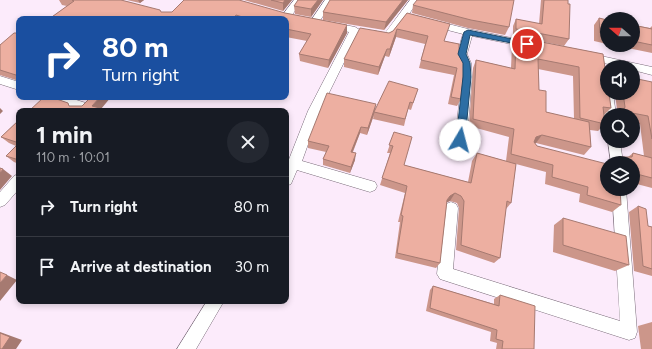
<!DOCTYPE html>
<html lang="en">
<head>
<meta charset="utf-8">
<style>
	body { margin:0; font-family:Figtree,sans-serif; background:#242831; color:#f1f3f6; height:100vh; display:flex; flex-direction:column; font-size:15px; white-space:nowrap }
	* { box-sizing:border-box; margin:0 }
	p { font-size:13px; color:#9ea1a6 }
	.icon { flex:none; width:22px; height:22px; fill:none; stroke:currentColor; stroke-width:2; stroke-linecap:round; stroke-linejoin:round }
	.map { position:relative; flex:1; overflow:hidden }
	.side { position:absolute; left:16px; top:108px; width:273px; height:196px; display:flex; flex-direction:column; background:#171b24; border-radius:8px; box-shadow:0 2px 6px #0003 }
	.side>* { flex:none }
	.banner { position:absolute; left:16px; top:16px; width:273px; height:84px; border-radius:8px; box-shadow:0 2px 6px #0003; background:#1a4fa0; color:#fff; overflow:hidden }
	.needle { width:26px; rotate:290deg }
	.tools { position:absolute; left:600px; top:12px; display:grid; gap:8px }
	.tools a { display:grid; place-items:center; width:40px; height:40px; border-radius:50%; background:#171b24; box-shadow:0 2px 6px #0003; font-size:20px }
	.pin { position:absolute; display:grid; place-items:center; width:34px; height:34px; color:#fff; margin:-17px; border:2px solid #fff; border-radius:50%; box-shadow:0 1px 4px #0007 }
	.me { position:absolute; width:44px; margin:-22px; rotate:8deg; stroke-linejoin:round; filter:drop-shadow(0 0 3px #0008) }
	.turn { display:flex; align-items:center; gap:14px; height:84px; padding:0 20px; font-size:18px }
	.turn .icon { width:52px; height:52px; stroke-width:2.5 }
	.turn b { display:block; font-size:28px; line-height:34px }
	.round { display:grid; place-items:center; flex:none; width:42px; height:42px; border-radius:21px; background:#242831 }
	.summary { display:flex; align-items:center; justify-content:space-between; height:68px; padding:0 20px }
	h1 { font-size:24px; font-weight:700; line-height:30px }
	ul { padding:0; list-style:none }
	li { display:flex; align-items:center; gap:12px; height:60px; padding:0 20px; border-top:1px solid #363941 }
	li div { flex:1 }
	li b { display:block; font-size:15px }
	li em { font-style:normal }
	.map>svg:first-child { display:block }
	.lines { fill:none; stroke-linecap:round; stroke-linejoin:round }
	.street-casing { stroke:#796b79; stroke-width:1 }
	.street { fill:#fff; fill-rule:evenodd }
	.wall { fill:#cc968a; fill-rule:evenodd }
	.shaded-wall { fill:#a67a71 }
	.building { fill:#edafa1; stroke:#a67a71 }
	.route { fill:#2d6ea4; stroke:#1d486b }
</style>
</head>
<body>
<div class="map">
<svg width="652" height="349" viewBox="0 0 652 349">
	<rect width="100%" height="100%" fill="#fcebfb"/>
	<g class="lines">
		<defs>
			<path id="street" d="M294,0H303L289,19H283L281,17Z
				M325,0H333L318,24H312L310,22Z
				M410,0H419L409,14L468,29L531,42L536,45L531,48L472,36L467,54L471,63L472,77L466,150L464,154L460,155L456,154L454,150L462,77L461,63L457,54L463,34L405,19L390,38L375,37L370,34L375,31L385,33Z
				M329,22L355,27L360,30L320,111L302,161L375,182L377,186L375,190L370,192L297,170L291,184L286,186V167L308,111L349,32L326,27L324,25Z
				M587,53L652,67V75L633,70V67H620L583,58L582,56L583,54Z
				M0,76L19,82V90L0,84Z
				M607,89V93H613L616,115H607V118L604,115L601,93L603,90Z
				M48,97H67L89,104L91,107L89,110L84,111L50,100Z
				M608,141H620L623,163H611Z
				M19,174V189L5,205L0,207V192L14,176Z
				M612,189H626L637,332L635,338L629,340L440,279L437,274L444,208L446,204L451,202L456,204L458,208L453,269L620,321Z
				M207,301H224L196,349H177Z"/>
		</defs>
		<!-- street casing -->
		<use href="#street" class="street-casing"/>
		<!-- street -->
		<use href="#street" class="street"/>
	</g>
	<!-- wall -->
	<path class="wall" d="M59,0H121L161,12L285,13L347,25V33L328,68L300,61L299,54L307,41L286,37V19H49L67,6L62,5Z
		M127,0H144L140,3Z
		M244,0H292L283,11Z
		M298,0H323L311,17L295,14L294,6Z
		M408,0L384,30L323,20V12Z
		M541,0H568L569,39L564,46L513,36V26L516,19L539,24Z
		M413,5L509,27L505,35L468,28L412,13Z
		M407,13L444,41L459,44L461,99L457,106L448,104L454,75L419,68L425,44L396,37L389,57L385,56L378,75L344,67V59L389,33L393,31Z
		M599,18L607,20V44L594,41V25Z
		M633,25L650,28L652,26V55V53L613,45H633Z
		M19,33V81L0,75V45Z
		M516,37L603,54L611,108L604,115L605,124L598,131L590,130L591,147L584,155L536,143H535L537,146L621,205L612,212L579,202L580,194L545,184L546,172L516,164L511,203L506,209L500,258L494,263L456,250L459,208L457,203L450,201L447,202L440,263L436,268L395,258L400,222H398L405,193L380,185L390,153H387L394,132L404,165L468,182L472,161L477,153L506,161L509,137L469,126L473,68L476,60L511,68L512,45ZM538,69L573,76L574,119L546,112L539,90Z
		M652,82V188L633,183V163H611L618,157H628L633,153L644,156L640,124L633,123V115H611L617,110L615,93H633Z
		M418,89L411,110L408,109L404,126L373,119L374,115L367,135L360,133L353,152L355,160L350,173L323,165V159L326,152L308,148V141Z
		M78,97H86L82,100H80Z
		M19,120V164L14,162L6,156L16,146L9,143L1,137Z
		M638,206L648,226L652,227V276L634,271L629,212Z
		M563,218L629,265L615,271L553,252L554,225Z
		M433,286L494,304V299L500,295L534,349H496L497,343L490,341L491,332L426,311L430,290Z
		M652,322V349H641L638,326Z"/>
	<!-- shaded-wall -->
	<path class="shaded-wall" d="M138,0H144L140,3Z
		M285,0H292L283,11V3Z
		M318,0H323L311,17V9Z
		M403,0H408L384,30L386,22Z
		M236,15L237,19H233Z
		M347,25V33L328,68L329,60Z
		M397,29L396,37L389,57L390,49Z
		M387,49L385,56L378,75L379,67Z
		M80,97H86L82,100Z
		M100,97H111L101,109L103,111H96L92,106Z
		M376,104L375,111L367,135L368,128Z
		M0,108L3,111L0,114Z
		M361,127L360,133L350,158L351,152Z
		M542,135L536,143L531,144L536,137Z
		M356,153L355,160L350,173L351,167Z
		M3,169L12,176L0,190V173Z
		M455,193L450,201L445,203L450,196Z
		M7,275L17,280L0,301V283Z
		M0,332L22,340L16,349H2Z"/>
	<!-- building -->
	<path class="building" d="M72,0H121L160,10L161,12H172L184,0H239L285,13L347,25L329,60L299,54L311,34L286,29V19H249L236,15L233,19H49L74,1Z
		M271,0H285L283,3Z
		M298,0H318L311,9L294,6Z
		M330,0H403L386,22L323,12Z
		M417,0H514L509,27L471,20L413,5Z
		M544,0H568V4H570L569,39L516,29V19L542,24Z
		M407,13L450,24L444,41L459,44V53L463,56L464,69L461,99L451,97L457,68L421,60L428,36L397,29L390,49H387L379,67L344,59L360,28L389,33L393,31Z
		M599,18L607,20V35L600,33Z
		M633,25L652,29V45L633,41Z
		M14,33H19V76L0,70V45Z
		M516,37L603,54L607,82V93H609L611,108L603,107L605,124L580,118L579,67L538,59L539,90L546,91V112L589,122L591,147L542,135L536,137L534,142L537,146L607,164V189H620L621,205L587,195L588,187L552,177L553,165L511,154L514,129L473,119L476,60L515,69Z
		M633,78L652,82V139L648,116L616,110L624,109L625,107L623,93H633Z
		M389,81L418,89L413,103L410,102L405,119L374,112Z
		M327,93L376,104L368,128L361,127L351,152L356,153L351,167L323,159L329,146L308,141Z
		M44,97H51L68,103L69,106H82L91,97H100L92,106L100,108L97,111H29Z
		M19,120V160L6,156L19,143L1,137Z
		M394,132L412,137L404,165L471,183L477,153L516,164L511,203L507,201L500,258L461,245L464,201L461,196L455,193L450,196L447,200L440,263L397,253L403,216L401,215L407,186L382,178L393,146L389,145Z
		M633,153L652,158V178L633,173V163H619L618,157H632Z
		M0,168L3,169L0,173Z
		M638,206L646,209L648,226L652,227V269L643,266Z
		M563,218L626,236L629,265L563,245Z
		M0,272L7,275L0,283Z
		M433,286L499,306L500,295L535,306L534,349H502L503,341L496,339L497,330L430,308Z
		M0,333L10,337L2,349H0Z"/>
	<!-- route -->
	<path class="route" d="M468,30L527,42L530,44L527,46L470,35L466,54L470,63L471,77L465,140L460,143L456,140L463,77V63L458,54L464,32Z"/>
</svg>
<div class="tools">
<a><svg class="needle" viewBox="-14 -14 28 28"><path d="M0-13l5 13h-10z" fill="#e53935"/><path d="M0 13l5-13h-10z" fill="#9ea1a6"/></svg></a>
<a><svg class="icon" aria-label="sound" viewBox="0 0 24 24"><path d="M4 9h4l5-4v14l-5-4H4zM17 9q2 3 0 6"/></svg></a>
<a><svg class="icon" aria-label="search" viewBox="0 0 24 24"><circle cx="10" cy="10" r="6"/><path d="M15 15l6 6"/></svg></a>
<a><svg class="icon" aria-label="layers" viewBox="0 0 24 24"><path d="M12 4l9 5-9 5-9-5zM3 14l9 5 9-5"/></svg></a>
</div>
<div class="pin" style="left:527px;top:44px;background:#d93025"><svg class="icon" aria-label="arrive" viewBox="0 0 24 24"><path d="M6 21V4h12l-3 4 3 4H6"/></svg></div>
<svg class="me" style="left:460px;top:140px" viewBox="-20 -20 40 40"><circle r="19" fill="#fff"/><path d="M0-13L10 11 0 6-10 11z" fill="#2d6ea4"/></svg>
<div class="banner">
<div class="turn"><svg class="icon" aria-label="right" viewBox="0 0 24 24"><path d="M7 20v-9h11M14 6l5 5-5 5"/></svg><div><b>80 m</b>Turn right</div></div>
</div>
<section class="side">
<div class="summary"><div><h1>1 min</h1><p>110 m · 10:01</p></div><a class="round"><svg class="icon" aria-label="close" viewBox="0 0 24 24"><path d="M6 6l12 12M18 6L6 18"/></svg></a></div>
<ul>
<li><svg class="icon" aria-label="right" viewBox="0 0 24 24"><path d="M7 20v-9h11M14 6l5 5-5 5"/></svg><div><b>Turn right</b></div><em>80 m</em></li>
<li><svg class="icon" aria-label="arrive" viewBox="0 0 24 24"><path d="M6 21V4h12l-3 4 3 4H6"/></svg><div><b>Arrive at destination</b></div><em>30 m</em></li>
</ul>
</section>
</div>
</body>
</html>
